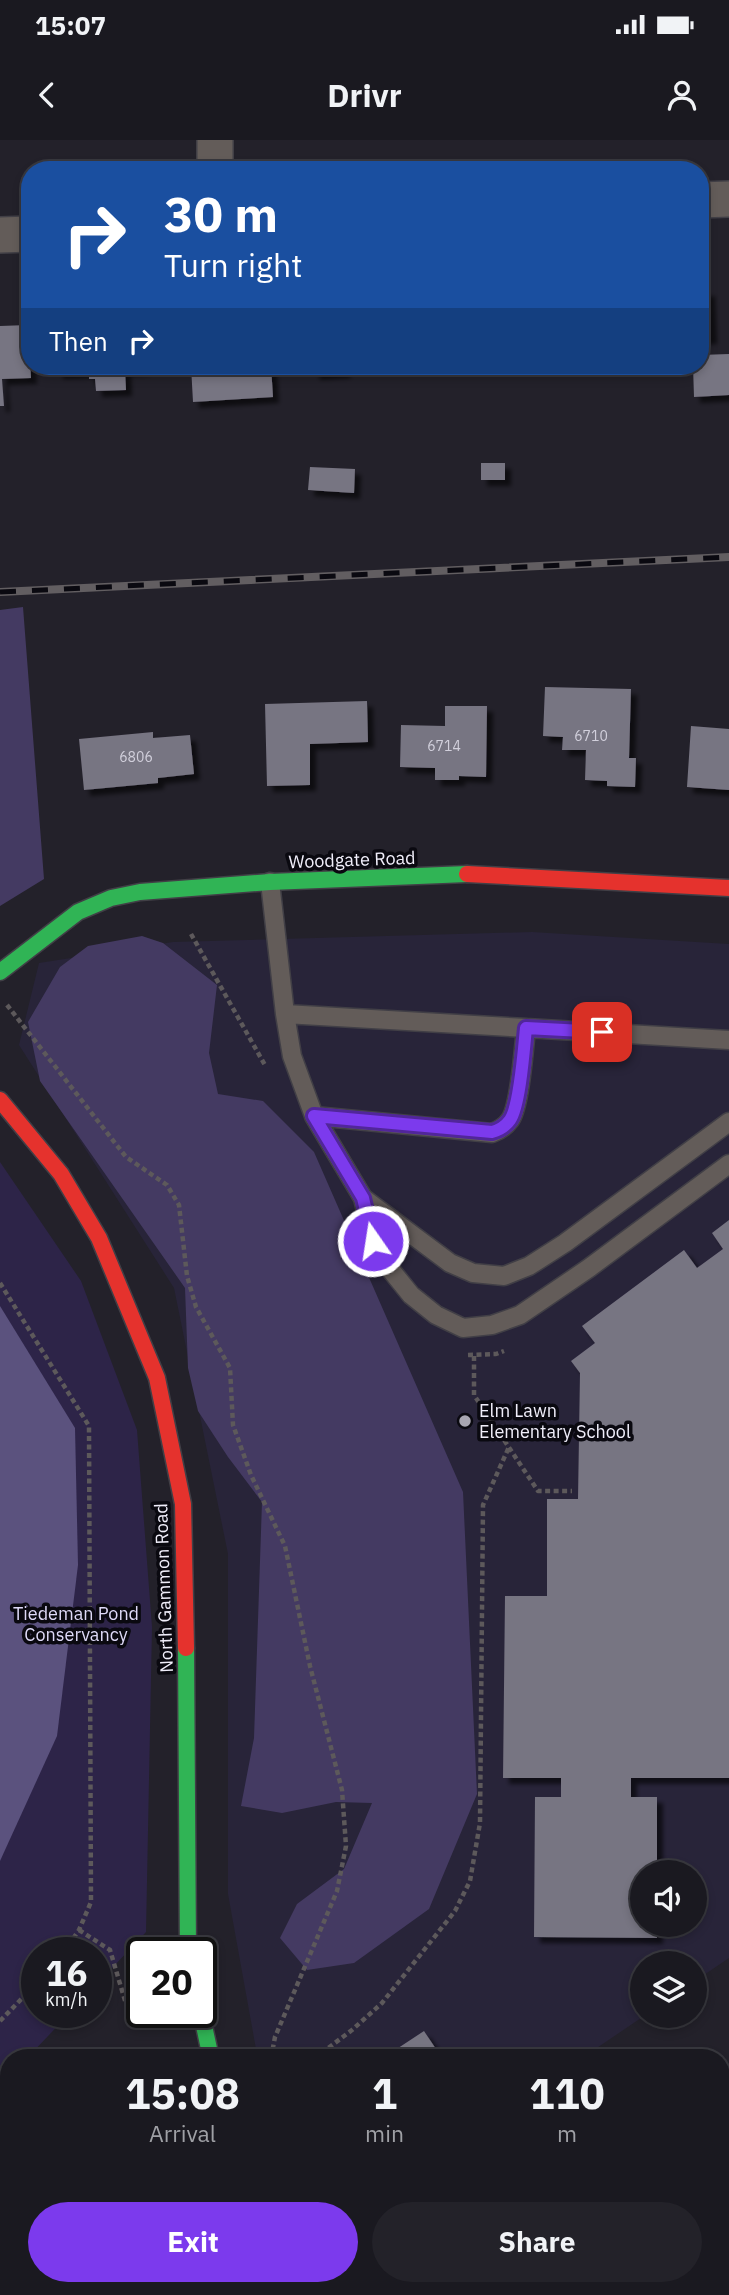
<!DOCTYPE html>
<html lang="en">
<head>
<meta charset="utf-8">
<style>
	body { margin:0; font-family:"IBM Plex Sans",sans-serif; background:#232229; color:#f1f3f6; height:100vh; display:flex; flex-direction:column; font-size:26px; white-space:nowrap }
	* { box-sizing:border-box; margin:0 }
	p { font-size:23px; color:#9fa0a5 }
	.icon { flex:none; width:38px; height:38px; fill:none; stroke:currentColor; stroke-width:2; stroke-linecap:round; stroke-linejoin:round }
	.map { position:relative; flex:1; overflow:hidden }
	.sheet { position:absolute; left:0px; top:1909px; width:730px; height:247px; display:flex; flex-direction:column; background:#1a1920; border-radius:28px 28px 0 0; box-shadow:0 4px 10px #0003,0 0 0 2px #38383e }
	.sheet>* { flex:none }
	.top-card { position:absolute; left:21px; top:21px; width:688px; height:214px; border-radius:28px; box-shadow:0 4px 10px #0003,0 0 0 2px #38383e; background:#1a4fa0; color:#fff; overflow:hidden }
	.tools { position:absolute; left:630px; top:1720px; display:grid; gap:14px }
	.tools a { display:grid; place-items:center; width:77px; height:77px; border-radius:50%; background:#1a1920; box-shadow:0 4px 10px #0003,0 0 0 2px #38383e; font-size:35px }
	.speed { position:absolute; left:21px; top:1797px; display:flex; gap:14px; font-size:35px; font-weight:700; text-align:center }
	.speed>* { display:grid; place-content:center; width:91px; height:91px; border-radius:50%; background:#1a1920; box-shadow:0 4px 10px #0003,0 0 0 2px #38383e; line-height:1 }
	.speed small { font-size:18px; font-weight:400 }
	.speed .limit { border:4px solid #111; border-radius:10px; background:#fff; color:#111 }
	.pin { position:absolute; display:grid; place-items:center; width:60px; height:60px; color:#fff; margin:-30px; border-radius:14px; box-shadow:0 4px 10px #0006 }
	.me { position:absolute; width:77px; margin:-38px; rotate:347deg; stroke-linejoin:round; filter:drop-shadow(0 0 5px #0008) }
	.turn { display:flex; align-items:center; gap:24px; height:147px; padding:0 28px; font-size:32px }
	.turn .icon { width:91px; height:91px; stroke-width:2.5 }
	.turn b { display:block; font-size:49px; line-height:60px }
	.then { display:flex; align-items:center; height:66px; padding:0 28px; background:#0003; gap:14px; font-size:26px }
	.eta { display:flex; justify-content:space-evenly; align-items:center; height:119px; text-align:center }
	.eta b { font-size:42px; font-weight:700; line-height:49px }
	.primary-button { display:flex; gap:14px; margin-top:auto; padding:14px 28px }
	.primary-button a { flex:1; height:80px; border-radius:42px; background:#7c3aed; color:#fff; font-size:28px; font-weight:700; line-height:80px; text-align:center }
	.primary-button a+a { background:#232229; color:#f1f3f6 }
	.status { display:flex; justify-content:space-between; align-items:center; height:49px; padding:0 35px; background:#1a1920; direction:ltr }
	.status svg { height:19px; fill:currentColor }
	header { display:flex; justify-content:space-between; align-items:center; height:91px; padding:0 28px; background:#1a1920; font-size:32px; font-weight:700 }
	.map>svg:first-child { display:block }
	.built { fill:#282439; fill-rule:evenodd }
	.green { fill:#2d2448 }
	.forest { fill:#443a62 }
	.water { fill:#5b527e }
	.building { fill:#777482; filter:url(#shadow) }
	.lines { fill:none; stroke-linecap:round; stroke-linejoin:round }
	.lane-casing { stroke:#413f46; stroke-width:21 }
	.street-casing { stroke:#413f46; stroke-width:38 }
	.fast-casing { stroke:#413f46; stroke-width:19 }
	.jam-casing { stroke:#413f46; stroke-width:19 }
	.path { stroke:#5d595b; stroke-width:4.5; stroke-dasharray:5 3.5; stroke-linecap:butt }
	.lane { stroke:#635c59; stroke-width:18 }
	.street { stroke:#635c59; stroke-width:35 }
	.fast { stroke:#30b455; stroke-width:16 }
	.jam { stroke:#e5322d; stroke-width:16 }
	.rail-casing { stroke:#625e61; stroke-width:8 }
	.rail { stroke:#0a0910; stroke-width:5; stroke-dasharray:16; stroke-linecap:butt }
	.route-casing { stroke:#51269a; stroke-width:18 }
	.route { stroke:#7c3aed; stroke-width:12 }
	.poi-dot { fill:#a8a6b1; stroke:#0a0910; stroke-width:2.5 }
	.labels { text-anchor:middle; stroke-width:7; stroke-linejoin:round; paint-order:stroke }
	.number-label { font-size:14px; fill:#d2d0dc }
	.street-label { font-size:18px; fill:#f0eefa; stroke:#0a0910 }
	.poi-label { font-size:18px; fill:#f0eefa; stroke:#0a0910; text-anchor:start }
	.park-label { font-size:18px; fill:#dfdaf8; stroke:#0a0910 }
</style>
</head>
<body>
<div class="status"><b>15:07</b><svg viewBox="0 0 49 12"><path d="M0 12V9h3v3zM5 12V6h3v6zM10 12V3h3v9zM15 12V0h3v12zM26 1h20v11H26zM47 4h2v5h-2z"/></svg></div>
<header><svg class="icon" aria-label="back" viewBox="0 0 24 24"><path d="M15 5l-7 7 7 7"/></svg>Drivr<svg class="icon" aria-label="person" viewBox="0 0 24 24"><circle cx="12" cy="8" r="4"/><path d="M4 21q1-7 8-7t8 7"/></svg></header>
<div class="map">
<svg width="729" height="2155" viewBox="0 0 729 2155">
	<defs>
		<filter id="shadow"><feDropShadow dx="6" dy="6" stdDeviation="2" flood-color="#0009"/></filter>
	</defs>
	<rect width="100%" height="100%" fill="#23212a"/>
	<!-- built -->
	<path class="built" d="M532,792L729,804V1818L695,1841V1824H642L644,1876L582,1918H260L256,1909L228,1754V1414L174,1148L19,905L39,823L173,802ZM642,1732H695V1785H642Z"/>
	<!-- green -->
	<path class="green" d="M0,1022L81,1141L137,1290L152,1487L146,1792L96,1845V1813H37V1872L70,1873L27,1918H9V1937L0,1946Z"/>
	<!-- forest -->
	<path class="forest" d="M23,467L44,739L0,766V470Z
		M142,796L163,803L217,845L209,913L218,954L263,961L314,1012L463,1352L477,1654L429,1769L354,1823L307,1830L280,1798L297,1764L344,1729L372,1663L336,1662L282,1673L241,1666L254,1598L262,1362L228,1317L198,1271L188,1228L185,1148L40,941L28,882L60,827L88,806Z"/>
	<!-- water -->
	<path class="water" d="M0,1166L75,1288L78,1425L57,1596L0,1721Z"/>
	<!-- building -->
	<path class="building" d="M709,150L711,198L700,199V151Z
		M28,185L31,238L2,239L4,266H0V186Z
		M729,214V255L694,257L693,226H700V215Z
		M57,226H144V229L125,230L126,250L96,251L95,239H89V232L57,233Z
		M191,226H271L273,257L193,262Z
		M313,226H344L345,232L314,234Z
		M481,323H505V340H481Z
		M310,327L355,329L354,353L308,350Z
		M545,547L631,549L629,618H636L635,647L607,646V641L585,640L586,610H562L563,597L543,596Z
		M367,561L368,602L310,604V645L267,646L265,564Z
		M445,566H487L486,637L459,636V640H435V628L400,627L401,585L445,586Z
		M691,586L729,589V650L687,647Z
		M153,592V598L190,595L194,634L158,638V643L84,650L79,599Z
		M729,1080V1638H631V1657H657V1732H642V1785H657V1798L534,1797L535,1657H561V1638H503L505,1456H547V1359H578L580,1233L571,1221L595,1203L582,1186L684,1110L697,1128L723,1109L712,1093Z
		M424,1891L442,1918H383Z
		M712,1911L714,1918H684V1917Z
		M0,2017L9,2030V2092L0,2098Z
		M721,2045L725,2051L729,2047V2118L724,2111L721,2113Z
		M117,2147H181L182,2149L174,2155H122Z
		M588,2147L589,2155H509V2151H524V2148Z"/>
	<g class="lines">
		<defs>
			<path id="lane" d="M270,742L285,874
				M526,888L729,900
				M314,976L492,993C500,990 505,987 510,980C520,966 524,907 526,888L285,874L292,916L314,976L363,1058L450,1123L473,1133L504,1136L529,1126L565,1103L729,982
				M363,1058L373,1101L386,1124L411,1155L436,1175L463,1188L492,1185L520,1175L589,1128L729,1024"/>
			<path id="street" d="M215,0V30
				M700,60L729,59
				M0,95L30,94
				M721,1997L729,1993
				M661,2147L668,2155"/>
			<path id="fast" d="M0,832L78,772L111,758L140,752L270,742L467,734
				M186,1508L188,1813
				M201,1872L211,1918
				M311,2147L316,2155"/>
			<path id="jam" d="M467,734L729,748
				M0,960L61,1034L99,1098L157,1238L183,1364L186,1508"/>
		</defs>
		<!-- lane casing -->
		<use href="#lane" class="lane-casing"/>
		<!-- street casing -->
		<use href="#street" class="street-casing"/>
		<!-- fast casing -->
		<use href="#fast" class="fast-casing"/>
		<!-- jam casing -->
		<use href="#jam" class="jam-casing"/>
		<!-- path -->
		<path class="path" d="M191,794L266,927
			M7,865L126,1017L167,1045L179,1065L187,1136L196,1167L230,1228L233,1285L251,1335L285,1406L310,1526L342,1650L346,1706L337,1751L275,1897L271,1918
			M0,1143L89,1286L91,1762L79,1790L63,1813
			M468,1215L496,1214L504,1211
			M474,1216V1255L538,1351H572
			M79,1790L110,1810L126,1864
			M0,1881L37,1843
			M315,1918L352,1890L382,1863L455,1771L470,1741L480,1683L483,1365L509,1307"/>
		<!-- lane -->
		<use href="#lane" class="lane"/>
		<!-- street -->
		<use href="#street" class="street"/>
		<!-- fast -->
		<use href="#fast" class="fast"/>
		<!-- jam -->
		<use href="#jam" class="jam"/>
		<defs>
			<path id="rail" d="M0,452L729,417"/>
		</defs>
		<!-- rail casing -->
		<use href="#rail" class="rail-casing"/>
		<!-- rail -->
		<use href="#rail" class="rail"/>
	</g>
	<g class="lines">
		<defs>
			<path id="route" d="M373,1101L363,1058L314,976L492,992C500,990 505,987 510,980C520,966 524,907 526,888L602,892"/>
		</defs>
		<!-- route casing -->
		<use href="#route" class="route-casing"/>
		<!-- route -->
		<use href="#route" class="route"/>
	</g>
	<!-- markers -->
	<circle class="poi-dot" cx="465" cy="1281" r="7"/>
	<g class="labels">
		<!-- number labels -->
		<g class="number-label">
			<text x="591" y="601">6710</text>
			<text x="444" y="611">6714</text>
			<text x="136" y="622">6806</text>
		</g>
		<!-- street labels -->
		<g class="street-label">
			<text transform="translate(352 720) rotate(-2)" y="6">Woodgate Road</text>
			<text transform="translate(164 1448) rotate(-92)" y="6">North Gammon Road</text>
		</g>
		<!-- poi labels -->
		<g class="poi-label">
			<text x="479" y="1277">Elm Lawn<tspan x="479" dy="21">Elementary School</tspan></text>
		</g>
		<!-- park labels -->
		<g class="park-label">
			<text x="76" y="1480">Tiedeman Pond<tspan x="76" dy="21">Conservancy</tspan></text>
		</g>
	</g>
</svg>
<div class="tools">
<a><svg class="icon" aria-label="sound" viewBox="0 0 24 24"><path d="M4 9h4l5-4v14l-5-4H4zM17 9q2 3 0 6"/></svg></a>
<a><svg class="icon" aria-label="layers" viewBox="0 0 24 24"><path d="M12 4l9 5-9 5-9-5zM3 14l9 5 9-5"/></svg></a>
</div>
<div class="speed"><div>16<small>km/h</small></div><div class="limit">20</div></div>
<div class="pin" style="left:602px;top:892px;background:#d93025"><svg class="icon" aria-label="arrive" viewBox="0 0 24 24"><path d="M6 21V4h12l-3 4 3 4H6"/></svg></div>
<svg class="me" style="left:373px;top:1101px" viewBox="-20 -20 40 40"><circle r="17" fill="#7c3aed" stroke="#fff" stroke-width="3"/><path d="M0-11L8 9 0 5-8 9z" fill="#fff"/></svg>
<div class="top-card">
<div class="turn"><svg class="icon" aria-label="right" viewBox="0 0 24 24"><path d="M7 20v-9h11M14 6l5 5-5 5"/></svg><div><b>30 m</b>Turn right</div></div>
<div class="then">Then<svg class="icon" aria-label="right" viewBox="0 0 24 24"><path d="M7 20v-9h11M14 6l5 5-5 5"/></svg></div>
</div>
<section class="sheet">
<div class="eta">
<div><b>15:08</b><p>Arrival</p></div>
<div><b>1</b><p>min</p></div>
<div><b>110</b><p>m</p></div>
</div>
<div class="primary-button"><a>Exit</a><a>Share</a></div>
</section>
</div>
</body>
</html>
